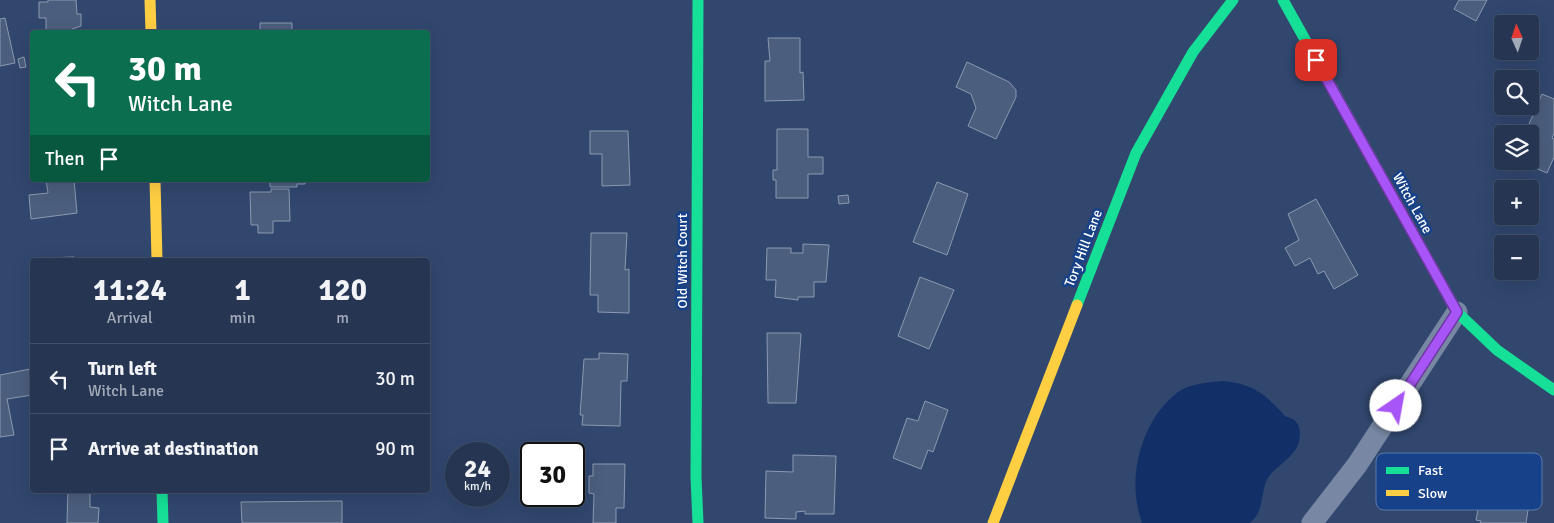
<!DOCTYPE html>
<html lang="en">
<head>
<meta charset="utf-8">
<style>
	body { margin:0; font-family:Signika,sans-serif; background:#2d3d59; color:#f1f3f6; height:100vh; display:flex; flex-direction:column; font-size:19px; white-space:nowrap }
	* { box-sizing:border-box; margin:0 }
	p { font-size:16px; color:#a3abb8 }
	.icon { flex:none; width:28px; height:28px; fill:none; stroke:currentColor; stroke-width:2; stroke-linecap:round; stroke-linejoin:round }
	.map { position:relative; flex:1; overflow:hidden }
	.panel { position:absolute; left:30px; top:258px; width:400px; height:235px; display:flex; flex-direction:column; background:#253552; border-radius:5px; box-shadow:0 5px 20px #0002,0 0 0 1px #425069 }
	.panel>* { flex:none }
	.guide { position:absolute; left:30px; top:30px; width:400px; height:152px; border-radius:5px; box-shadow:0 5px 20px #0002,0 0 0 1px #425069; background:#0b6e4f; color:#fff; overflow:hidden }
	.needle { width:32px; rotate:357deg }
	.fabs { position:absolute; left:1494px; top:15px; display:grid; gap:10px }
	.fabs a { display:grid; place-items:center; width:45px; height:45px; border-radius:5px; background:#253552; box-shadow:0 5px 20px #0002,0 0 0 1px #425069; font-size:25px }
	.speed { position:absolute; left:445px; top:442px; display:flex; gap:10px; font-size:25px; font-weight:700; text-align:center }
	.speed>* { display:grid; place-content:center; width:65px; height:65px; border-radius:50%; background:#253552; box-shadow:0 5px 20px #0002,0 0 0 1px #425069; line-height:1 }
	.speed small { font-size:12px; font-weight:400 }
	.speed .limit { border:2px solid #111; border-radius:8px; background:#fff; color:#111 }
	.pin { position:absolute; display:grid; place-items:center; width:42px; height:42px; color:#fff; margin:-21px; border-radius:10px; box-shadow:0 2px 8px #0006 }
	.me { position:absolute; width:55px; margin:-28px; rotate:33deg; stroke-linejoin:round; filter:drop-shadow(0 0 4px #0008) }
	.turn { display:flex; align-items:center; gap:18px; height:105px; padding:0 15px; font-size:22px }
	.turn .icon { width:65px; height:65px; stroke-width:2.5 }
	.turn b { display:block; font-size:35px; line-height:42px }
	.then { display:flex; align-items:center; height:48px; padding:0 15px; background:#0003; gap:10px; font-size:19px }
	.eta { display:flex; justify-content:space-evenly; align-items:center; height:85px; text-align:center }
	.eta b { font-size:30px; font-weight:700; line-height:35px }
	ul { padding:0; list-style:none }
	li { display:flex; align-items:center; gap:15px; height:70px; padding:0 15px; border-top:1px solid #425069 }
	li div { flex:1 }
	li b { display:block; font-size:19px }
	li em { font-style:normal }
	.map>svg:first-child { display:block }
	.water { fill:#123067 }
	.building { fill:#4b5e7d; stroke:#8c9ab1 }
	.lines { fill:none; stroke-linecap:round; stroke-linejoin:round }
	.street { stroke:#7888a4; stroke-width:21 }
	.fast { stroke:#16e098; stroke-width:11 }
	.slow { stroke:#ffcf43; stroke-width:11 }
	.route-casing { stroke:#6d37a1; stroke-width:12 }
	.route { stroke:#a855f7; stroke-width:9 }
	.labels { text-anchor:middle; stroke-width:5; stroke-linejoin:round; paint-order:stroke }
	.street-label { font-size:14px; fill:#fff; stroke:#174188 }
	.key { fill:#174188; stroke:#5d7aac; stroke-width:1 }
	.key-label { font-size:14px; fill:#fff }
</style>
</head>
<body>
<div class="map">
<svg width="1554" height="523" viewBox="0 0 1554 523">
	<rect width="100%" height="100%" fill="#31476e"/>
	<!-- water -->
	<path class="water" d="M1223,381C1253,384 1264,393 1284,415C1287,418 1290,417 1294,420C1301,425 1301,437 1298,445C1291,461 1271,468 1266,482C1261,495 1263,515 1249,523H1142C1126,480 1140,421 1178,392C1189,384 1209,382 1223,381Z"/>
	<!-- building -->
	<path class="building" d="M48,0H76L77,14H81V26L72,29V32H46V18H39V2H48Z
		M1459,0H1487L1476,21L1454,9Z
		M5,18L15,63L0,66V19Z
		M260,23H292V32H260Z
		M768,38H800V73L803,72L804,100L765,101V61H770Z
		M24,57L26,67L20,68L18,59Z
		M967,62L1009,82L1016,90V97L996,139L968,126L976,108L971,94L956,87Z
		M1542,94L1554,99V133L1552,138L1554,139V157L1547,173L1521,162L1530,161V141L1533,134L1526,131Z
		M777,129H808V157H823V174H808V198H776V180H773V170H777Z
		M590,131H628L630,185L602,186V154H590Z
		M46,180H74L77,213L31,219L29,195L48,193Z
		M270,180H305V184H297V187H270Z
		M937,182L968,194L947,255L913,242Z
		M271,189H289L290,221H273V233H258V225H251L250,192H271Z
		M848,195L849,203L839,204L838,196Z
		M1316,199L1358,275L1334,289L1324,271L1318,274L1310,258L1295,266L1285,248L1299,240L1288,214Z
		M591,233H627L625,270L629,269V313L598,312V295H590Z
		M803,244L829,245L826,282H814V297H798V300L775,297L776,280H766L767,248H791V253H803Z
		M74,257V260H47V258Z
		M920,277L954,290L929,349L898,336Z
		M767,333H800L801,335L796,403H768Z
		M599,353L628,354L627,381H621L620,426L582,425L583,415H580L584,359H599Z
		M30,369L32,395L7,399L14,435L0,437V375Z
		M925,401L948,410L933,452L928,450L921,469L893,458L907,418L918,421Z
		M793,455L836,456L834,514H805V511L796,512V519L765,518L766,471L793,472Z
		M593,464H625L624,508H616V523H593L594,494L589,493V476H593Z
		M68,490H90V507L99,508L98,523H67Z
		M1481,494L1529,504L1526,523H1480L1481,521L1476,520Z
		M342,501V523H242L241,502Z"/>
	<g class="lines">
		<!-- street -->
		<path class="street" d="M1312,523L1357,465L1457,312"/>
		<!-- fast -->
		<path class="fast" d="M698,0L696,477L698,523
			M1283,0L1457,312L1497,350L1554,390
			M1077,305L1136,153L1193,52L1233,0
			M162,490L163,523"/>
		<!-- slow -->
		<path class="slow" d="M150,0L151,32
			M155,180L157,260
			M993,523L1077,305"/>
	</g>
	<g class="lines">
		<defs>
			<path id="route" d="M1316,60L1457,312L1396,406"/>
		</defs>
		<!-- route casing -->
		<use href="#route" class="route-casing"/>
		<!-- route -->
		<use href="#route" class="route"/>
	</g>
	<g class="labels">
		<!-- street labels -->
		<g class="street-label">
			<text transform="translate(1413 203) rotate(61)" y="5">Witch Lane</text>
			<text transform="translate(1083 248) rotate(-69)" y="5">Tory Hill Lane</text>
			<text transform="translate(682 261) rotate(-90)" y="5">Old Witch Court</text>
		</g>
	</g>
	<!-- legend -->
	<rect x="1376" y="453" width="166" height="57" rx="8" class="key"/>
	<rect x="1386" y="467" width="23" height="7" fill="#16e098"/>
	<rect x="1386" y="490" width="23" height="6" fill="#ffcf43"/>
	<g class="key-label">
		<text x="1418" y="475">Fast</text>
		<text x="1418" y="498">Slow</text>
	</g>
</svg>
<div class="fabs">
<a><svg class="needle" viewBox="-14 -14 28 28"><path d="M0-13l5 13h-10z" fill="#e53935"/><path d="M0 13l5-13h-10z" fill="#a3abb8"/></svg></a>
<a><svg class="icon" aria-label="search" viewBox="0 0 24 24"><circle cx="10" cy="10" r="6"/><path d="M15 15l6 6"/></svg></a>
<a><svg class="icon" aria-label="layers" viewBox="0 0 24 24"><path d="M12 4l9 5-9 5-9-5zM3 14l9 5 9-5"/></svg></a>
<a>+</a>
<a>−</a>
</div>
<div class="speed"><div>24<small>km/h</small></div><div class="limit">30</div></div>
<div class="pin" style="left:1316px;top:60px;background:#d93025"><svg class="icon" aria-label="arrive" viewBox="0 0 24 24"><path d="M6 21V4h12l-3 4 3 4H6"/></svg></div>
<svg class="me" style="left:1396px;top:406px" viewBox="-20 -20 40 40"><circle r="19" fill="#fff"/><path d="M0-13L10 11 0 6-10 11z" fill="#a855f7"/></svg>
<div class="guide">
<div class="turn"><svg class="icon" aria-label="left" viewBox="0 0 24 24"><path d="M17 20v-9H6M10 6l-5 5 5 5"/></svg><div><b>30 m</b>Witch Lane</div></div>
<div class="then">Then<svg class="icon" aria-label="arrive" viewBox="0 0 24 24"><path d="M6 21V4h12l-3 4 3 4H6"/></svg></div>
</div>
<section class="panel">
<div class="eta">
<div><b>11:24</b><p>Arrival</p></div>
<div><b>1</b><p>min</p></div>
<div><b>120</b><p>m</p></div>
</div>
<ul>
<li><svg class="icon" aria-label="left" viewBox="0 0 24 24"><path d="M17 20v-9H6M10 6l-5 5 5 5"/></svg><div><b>Turn left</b><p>Witch Lane</p></div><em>30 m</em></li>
<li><svg class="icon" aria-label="arrive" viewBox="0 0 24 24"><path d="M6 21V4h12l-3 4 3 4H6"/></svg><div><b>Arrive at destination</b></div><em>90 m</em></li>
</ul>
</section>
</div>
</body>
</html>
